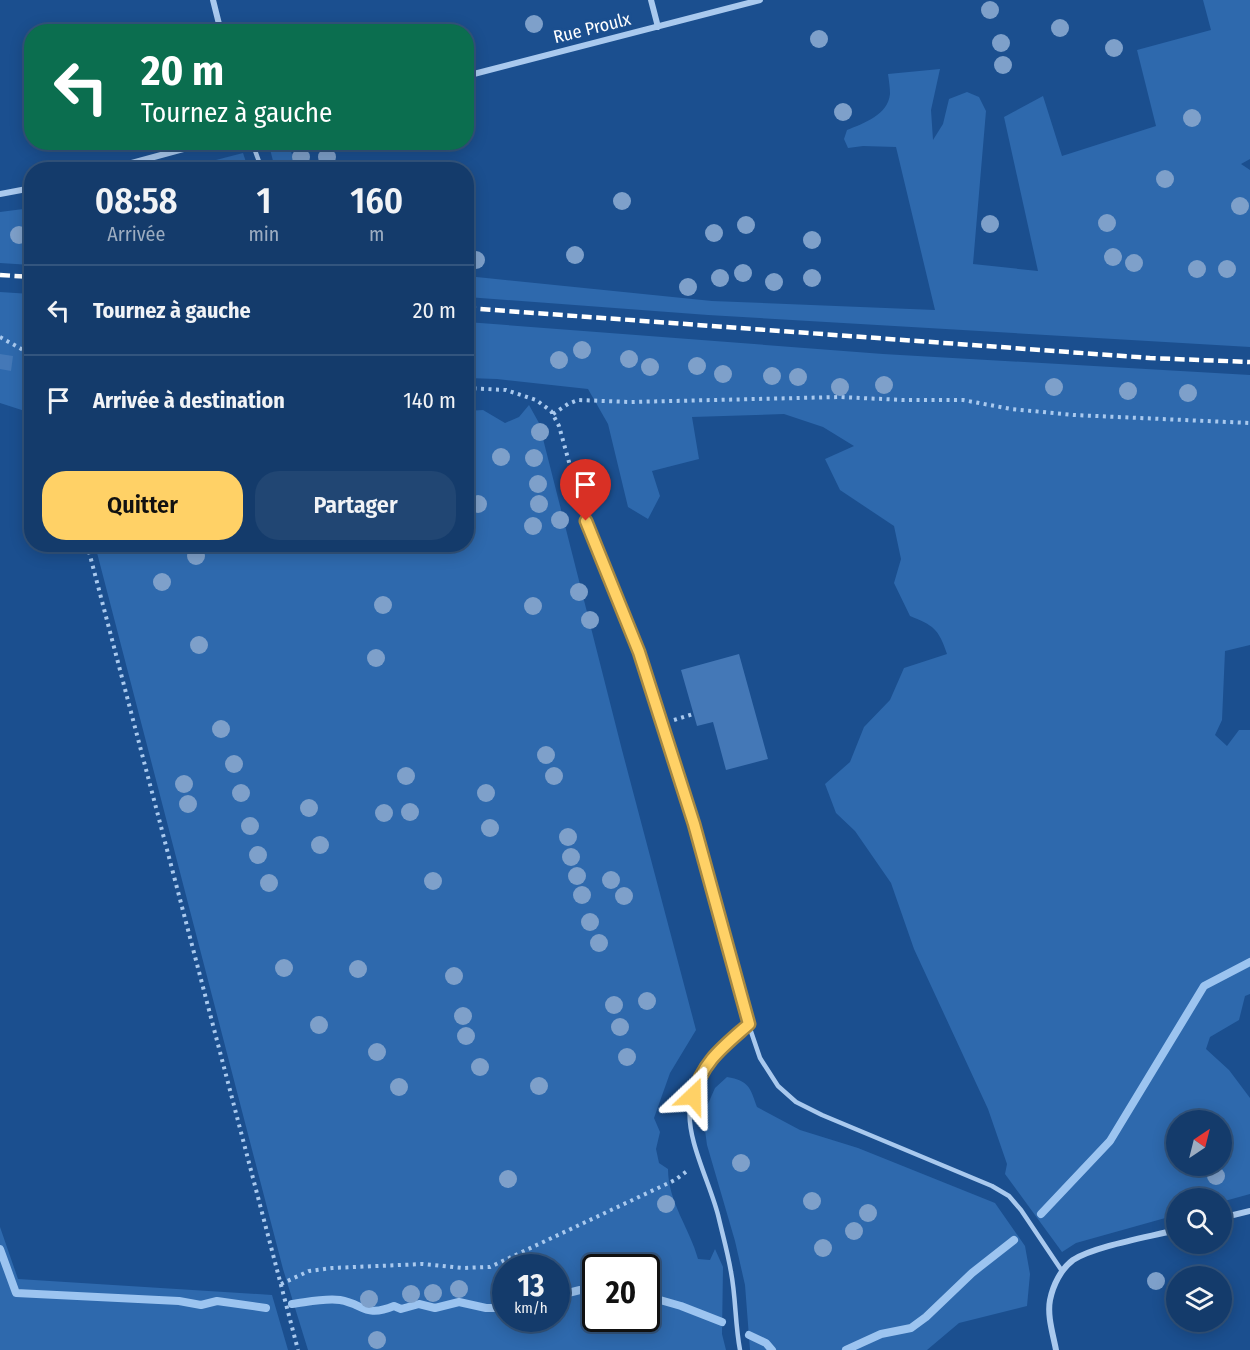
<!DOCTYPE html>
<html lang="fr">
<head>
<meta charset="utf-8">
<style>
	body { margin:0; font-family:"Fira Sans Condensed",sans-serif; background:#214673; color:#f1f3f6; height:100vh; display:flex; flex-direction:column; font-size:22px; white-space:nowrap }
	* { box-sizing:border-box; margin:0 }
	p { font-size:20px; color:#9dadc1 }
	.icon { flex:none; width:33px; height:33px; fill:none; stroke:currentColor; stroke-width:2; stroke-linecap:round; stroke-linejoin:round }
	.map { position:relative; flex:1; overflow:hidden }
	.sheet { position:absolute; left:24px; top:162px; width:450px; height:390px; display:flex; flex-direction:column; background:#143b6b; border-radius:24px; box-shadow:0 3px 15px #0003,0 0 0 2px #33557e }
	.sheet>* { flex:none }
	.banner { position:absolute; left:24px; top:24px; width:450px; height:126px; border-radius:24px; box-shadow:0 3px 15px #0003,0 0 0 2px #33557e; background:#0b6e4f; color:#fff; overflow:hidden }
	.needle { width:39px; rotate:35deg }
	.buttons { position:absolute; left:1166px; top:1110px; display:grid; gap:12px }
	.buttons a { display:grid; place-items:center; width:66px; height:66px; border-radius:50%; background:#143b6b; box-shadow:0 3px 15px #0003,0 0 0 2px #33557e; font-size:30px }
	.speed { position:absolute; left:492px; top:1254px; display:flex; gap:12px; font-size:30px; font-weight:700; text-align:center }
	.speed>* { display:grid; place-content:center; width:78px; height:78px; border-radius:50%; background:#143b6b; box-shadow:0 3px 15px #0003,0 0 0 2px #33557e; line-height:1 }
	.speed small { font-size:15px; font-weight:400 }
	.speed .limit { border:3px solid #111; border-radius:9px; background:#fff; color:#111 }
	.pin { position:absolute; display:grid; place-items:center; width:51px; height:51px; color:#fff; margin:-62px -26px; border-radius:50% 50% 50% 0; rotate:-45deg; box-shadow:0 0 6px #0007 }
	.pin .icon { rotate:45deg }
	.me { position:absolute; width:66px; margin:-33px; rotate:23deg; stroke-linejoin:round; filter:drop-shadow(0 0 4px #0008) }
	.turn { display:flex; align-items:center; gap:21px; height:126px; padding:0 18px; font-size:27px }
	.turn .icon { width:78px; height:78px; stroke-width:2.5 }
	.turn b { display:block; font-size:42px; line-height:51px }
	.eta { display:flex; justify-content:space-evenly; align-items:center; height:102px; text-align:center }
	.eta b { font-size:36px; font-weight:600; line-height:42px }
	.action { display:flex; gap:12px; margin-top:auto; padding:12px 18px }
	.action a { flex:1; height:69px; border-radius:24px; background:#ffd166; color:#111; font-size:24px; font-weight:600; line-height:69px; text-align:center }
	.action a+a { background:#214673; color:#f1f3f6 }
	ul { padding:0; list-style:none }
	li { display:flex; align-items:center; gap:18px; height:90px; padding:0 18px; border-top:2px solid #33557e }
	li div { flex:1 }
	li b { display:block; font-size:22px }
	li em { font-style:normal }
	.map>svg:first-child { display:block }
	.green { fill:#2e69ad; fill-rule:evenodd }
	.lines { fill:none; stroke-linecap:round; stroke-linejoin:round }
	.stream { stroke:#9cc4f0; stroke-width:8 }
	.building { fill:#4478b7 }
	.path { stroke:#a9c9ee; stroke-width:4; stroke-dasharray:3 4.5; stroke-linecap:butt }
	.lane { stroke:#a9c9ee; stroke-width:4.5 }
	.street { stroke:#a9c9ee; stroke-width:6 }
	.rail { stroke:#fff; stroke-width:4.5; stroke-dasharray:10 4.5; stroke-linecap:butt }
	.tree { fill:#7ea0ca }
	.route-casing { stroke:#a68842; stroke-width:15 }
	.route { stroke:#ffd166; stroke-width:10 }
	.labels { text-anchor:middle; stroke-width:6; stroke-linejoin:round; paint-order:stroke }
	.street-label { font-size:18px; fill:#fff; stroke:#1b4f8f }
</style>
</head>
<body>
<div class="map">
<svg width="1250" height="1350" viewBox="0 0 1250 1350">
	<rect width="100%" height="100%" fill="#1b4f8f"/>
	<!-- green -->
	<path class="green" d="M1203,0H1250V159L1241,164L1250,170V347L708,315L467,297V276L712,301L935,310L896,147L863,146L848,148L844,139L847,130C864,123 888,115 890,94C890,88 889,81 888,74L940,69L931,110L933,140L943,124L949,99L967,92L979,97L986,111L973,264L1038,271L1004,117L1043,96L1062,156L1156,126L1137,50L1211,30Z
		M289,144L296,169H275L270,149Z
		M243,153L247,165L233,169H181Z
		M31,208V265L0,263V212Z
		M0,292L31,294V413L0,403Z
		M467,322L883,354L1250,375V645L1225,651L1222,720L1215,735L1227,746L1239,730H1250V994L1245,996L1239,1020L1210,1037L1206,1049L1229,1070L1250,1098V1194L1221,1202V1198H1176V1215L1076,1243L1062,1252L1005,1174L1007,1164L988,1109L914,949L891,883L855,831L836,813L825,784L850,762L864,727L890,700L904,668L947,654C939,629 933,625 910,616L894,583L901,559L894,526L840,490L825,459L854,446L823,427L784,414L692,417L699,459L652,471L660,496L648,519L628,507L608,424L588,389L497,379L467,378ZM1176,1120H1221V1166H1176Z
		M529,405L539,423L622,750L696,1030L670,1073L654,1118L660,1132L656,1149L659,1163L668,1169C668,1202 690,1229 698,1259L710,1260L715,1249L723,1267L722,1334L726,1350H308L283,1269L95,545L466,544L467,411L483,410L505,423L519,417ZM506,1268H556V1318H506ZM596,1268H646V1318H596Z
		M727,1077C749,1081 750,1087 757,1107L800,1130L858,1148L995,1203L1025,1246L1030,1274L1027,1306L959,1323L927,1350H750L745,1285L735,1241L707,1145L703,1115L715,1088Z
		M0,1227L18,1279L272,1295L288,1350H0Z"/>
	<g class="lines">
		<!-- stream -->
		<path class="stream" d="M1041,1214L1110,1141L1204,986L1250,962
			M0,1249L16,1293L179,1301L201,1305L217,1301L266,1308
			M556,1296L580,1290L596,1291
			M646,1296L681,1306L722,1322
			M292,1304C308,1302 324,1298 340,1300C364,1304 365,1318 394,1306L401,1309L419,1304L435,1308L459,1302L486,1308H506
			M749,1335L766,1343L772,1350
			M846,1350L881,1334L911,1328L926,1317L972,1273L1014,1240"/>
	</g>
	<!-- building -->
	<path class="building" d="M0,354L13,356L11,371L0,369Z
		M739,654L768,759L726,770L713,722L697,726L681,670Z"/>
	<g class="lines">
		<!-- path -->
		<path class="path" d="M0,337L25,351L32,360
			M466,388L506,390L536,400L551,411L559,426L582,509
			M553,414L568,404L578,400L630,402L840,397L903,400H963L1011,409L1074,415L1250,423
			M87,544L298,1350
			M674,720L693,714
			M281,1284L309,1271L332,1268L423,1264L462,1268L490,1267L675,1180L687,1171"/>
		<!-- lane -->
		<path class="lane" d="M252,142L262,170
			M586,521L639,653L694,824L742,1005L760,1058L778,1086L796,1102L822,1115L992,1186L1009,1196L1021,1210L1062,1271
			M740,1350C735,1324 736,1298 731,1272C728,1254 723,1236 719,1219C712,1187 686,1140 690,1108C695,1068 721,1049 749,1024"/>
		<!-- street -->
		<path class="street" d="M213,0L221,32
			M651,0L658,27
			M466,76L760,0
			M106,170L209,142
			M0,194L32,188
			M1221,1218L1250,1211
			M1056,1350C1053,1334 1047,1316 1050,1300C1053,1285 1061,1269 1073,1260C1095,1246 1149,1237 1176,1230"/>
		<!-- rail -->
		<path class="rail" d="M0,275L32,277
			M466,308L1150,358L1250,362"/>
	</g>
	<!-- trees -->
	<g class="tree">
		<circle cx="990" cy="10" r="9"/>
		<circle cx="534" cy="24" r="9"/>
		<circle cx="1060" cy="28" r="9"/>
		<circle cx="819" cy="39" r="9"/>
		<circle cx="1001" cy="43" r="9"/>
		<circle cx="1114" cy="48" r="9"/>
		<circle cx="1003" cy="65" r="9"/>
		<circle cx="843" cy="112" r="9"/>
		<circle cx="1192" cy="118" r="9"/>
		<circle cx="301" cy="157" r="9"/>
		<circle cx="327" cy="157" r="9"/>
		<circle cx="1165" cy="179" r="9"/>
		<circle cx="622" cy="201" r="9"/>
		<circle cx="1240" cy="206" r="9"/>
		<circle cx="1107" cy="223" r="9"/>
		<circle cx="990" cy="224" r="9"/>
		<circle cx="746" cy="225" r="9"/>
		<circle cx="714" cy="233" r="9"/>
		<circle cx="19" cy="235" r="9"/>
		<circle cx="812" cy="240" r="9"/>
		<circle cx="575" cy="255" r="9"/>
		<circle cx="1113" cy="257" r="9"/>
		<circle cx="476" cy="260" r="9"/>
		<circle cx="1134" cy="263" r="9"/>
		<circle cx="1197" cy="269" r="9"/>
		<circle cx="1227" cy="269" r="9"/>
		<circle cx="743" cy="273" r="9"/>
		<circle cx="720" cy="278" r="9"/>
		<circle cx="812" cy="278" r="9"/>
		<circle cx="774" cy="282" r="9"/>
		<circle cx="688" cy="287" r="9"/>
		<circle cx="582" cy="350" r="9"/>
		<circle cx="629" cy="359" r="9"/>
		<circle cx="559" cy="360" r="9"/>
		<circle cx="697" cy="366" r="9"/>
		<circle cx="650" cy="367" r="9"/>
		<circle cx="723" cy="374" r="9"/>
		<circle cx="772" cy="376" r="9"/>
		<circle cx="798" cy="377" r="9"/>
		<circle cx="884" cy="385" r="9"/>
		<circle cx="840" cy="387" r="9"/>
		<circle cx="1054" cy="387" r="9"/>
		<circle cx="1128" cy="391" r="9"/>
		<circle cx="1188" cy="393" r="9"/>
		<circle cx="540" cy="432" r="9"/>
		<circle cx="501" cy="457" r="9"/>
		<circle cx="534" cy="458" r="9"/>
		<circle cx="538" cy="484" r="9"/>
		<circle cx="478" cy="504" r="9"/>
		<circle cx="539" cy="504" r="9"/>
		<circle cx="560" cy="520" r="9"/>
		<circle cx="533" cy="526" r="9"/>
		<circle cx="196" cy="556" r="9"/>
		<circle cx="162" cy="582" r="9"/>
		<circle cx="579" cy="592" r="9"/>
		<circle cx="383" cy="605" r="9"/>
		<circle cx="533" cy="606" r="9"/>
		<circle cx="590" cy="620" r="9"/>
		<circle cx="199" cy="645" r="9"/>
		<circle cx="376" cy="658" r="9"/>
		<circle cx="221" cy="729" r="9"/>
		<circle cx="546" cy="755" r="9"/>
		<circle cx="234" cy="764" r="9"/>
		<circle cx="406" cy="776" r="9"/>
		<circle cx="554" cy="776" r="9"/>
		<circle cx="184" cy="784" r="9"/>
		<circle cx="241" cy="793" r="9"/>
		<circle cx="486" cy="793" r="9"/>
		<circle cx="188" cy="804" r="9"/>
		<circle cx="309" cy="808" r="9"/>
		<circle cx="410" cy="812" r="9"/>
		<circle cx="384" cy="813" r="9"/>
		<circle cx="250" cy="826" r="9"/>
		<circle cx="490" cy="828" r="9"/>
		<circle cx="568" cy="837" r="9"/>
		<circle cx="320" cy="845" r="9"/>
		<circle cx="258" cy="855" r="9"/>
		<circle cx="571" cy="857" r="9"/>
		<circle cx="577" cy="876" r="9"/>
		<circle cx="611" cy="880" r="9"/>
		<circle cx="433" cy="881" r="9"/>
		<circle cx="269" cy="883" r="9"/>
		<circle cx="582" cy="895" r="9"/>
		<circle cx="624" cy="896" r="9"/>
		<circle cx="590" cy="922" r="9"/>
		<circle cx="599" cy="943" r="9"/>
		<circle cx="284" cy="968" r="9"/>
		<circle cx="358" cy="969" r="9"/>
		<circle cx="454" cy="976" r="9"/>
		<circle cx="647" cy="1001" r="9"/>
		<circle cx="614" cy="1005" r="9"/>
		<circle cx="463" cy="1016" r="9"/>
		<circle cx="319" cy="1025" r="9"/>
		<circle cx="620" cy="1027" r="9"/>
		<circle cx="466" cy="1036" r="9"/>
		<circle cx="377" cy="1052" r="9"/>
		<circle cx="627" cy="1057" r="9"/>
		<circle cx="480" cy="1067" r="9"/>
		<circle cx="539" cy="1086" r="9"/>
		<circle cx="399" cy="1087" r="9"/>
		<circle cx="741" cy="1163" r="9"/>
		<circle cx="1216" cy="1176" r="9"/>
		<circle cx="508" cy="1179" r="9"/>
		<circle cx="812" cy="1201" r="9"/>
		<circle cx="666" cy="1204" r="9"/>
		<circle cx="868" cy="1213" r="9"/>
		<circle cx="854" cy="1231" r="9"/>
		<circle cx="823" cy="1248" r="9"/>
		<circle cx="1156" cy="1281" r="9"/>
		<circle cx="459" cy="1289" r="9"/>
		<circle cx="433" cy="1293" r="9"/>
		<circle cx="411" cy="1294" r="9"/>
		<circle cx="369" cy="1299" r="9"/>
		<circle cx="377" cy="1340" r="9"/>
	</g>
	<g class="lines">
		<defs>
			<path id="route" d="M586,521L639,652L694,824L749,1024C723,1047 703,1061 693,1096"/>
		</defs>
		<!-- route casing -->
		<use href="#route" class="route-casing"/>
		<!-- route -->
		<use href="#route" class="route"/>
	</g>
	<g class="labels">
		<!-- street labels -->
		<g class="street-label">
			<text transform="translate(592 28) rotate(-14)" y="6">Rue Proulx</text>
		</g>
	</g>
</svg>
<div class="buttons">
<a><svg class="needle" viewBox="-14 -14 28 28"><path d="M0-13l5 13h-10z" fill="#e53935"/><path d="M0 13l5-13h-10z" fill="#9dadc1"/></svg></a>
<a><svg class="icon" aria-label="search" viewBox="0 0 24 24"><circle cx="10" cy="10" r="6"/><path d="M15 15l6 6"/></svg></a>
<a><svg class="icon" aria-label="layers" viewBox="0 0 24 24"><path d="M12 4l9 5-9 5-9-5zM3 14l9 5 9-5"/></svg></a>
</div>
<div class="speed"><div>13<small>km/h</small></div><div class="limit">20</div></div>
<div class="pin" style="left:586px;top:521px;background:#d93025"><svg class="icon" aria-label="arrive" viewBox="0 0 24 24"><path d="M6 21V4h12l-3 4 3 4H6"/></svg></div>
<svg class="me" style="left:693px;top:1096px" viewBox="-20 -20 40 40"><path d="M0-17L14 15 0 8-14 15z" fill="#ffd166" stroke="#fff" stroke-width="4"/></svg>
<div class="banner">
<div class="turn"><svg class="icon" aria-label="left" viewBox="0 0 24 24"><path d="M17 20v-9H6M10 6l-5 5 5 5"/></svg><div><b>20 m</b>Tournez à gauche</div></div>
</div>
<section class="sheet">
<div class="eta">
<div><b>08:58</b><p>Arrivée</p></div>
<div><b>1</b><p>min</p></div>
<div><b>160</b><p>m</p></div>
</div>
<ul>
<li><svg class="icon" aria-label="left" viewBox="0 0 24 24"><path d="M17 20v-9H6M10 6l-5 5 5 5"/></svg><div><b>Tournez à gauche</b></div><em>20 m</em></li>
<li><svg class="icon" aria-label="arrive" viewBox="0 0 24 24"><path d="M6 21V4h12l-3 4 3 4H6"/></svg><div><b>Arrivée à destination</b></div><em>140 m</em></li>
</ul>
<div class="action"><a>Quitter</a><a>Partager</a></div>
</section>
</div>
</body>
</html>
